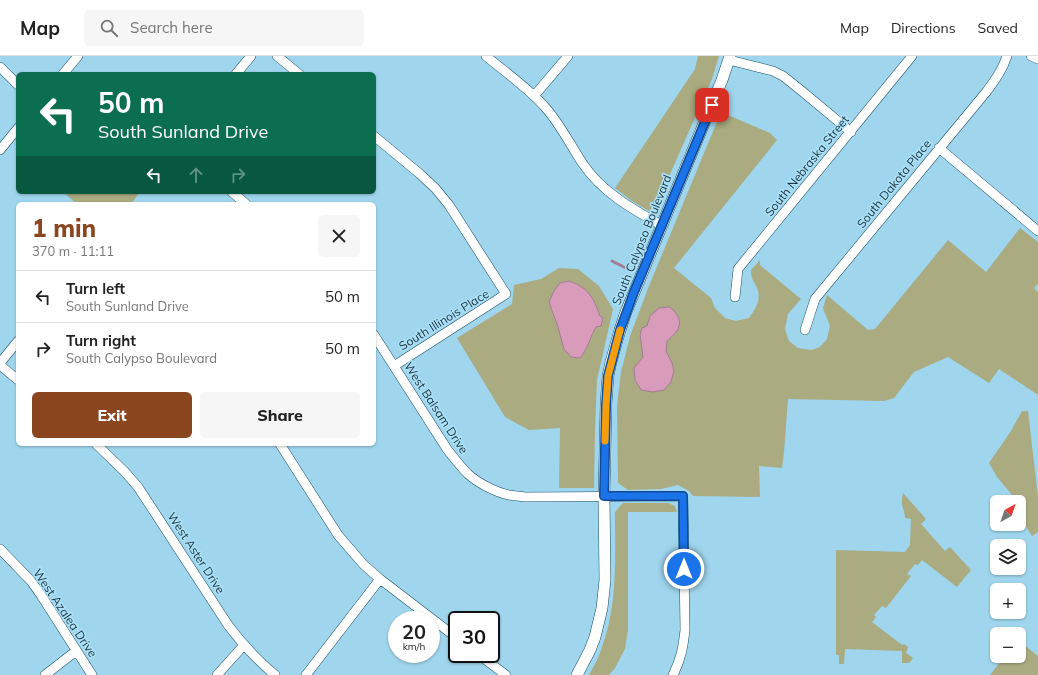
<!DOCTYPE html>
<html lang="en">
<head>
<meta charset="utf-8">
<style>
	body { margin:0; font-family:Mulish,sans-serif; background:#f6f6f6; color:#222; height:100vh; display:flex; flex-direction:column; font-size:15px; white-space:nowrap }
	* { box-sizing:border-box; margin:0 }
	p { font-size:13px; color:#767676 }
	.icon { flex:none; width:22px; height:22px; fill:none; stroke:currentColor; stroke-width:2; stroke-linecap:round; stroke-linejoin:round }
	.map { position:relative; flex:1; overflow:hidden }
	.panel { position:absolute; left:16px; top:146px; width:360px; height:244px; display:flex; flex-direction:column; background:#fff; border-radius:6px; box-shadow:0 1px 3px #0004 }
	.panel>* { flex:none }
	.guide { position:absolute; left:16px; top:16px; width:360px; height:122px; border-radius:6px; box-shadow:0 1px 3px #0004; background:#0b6e4f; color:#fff; overflow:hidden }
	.needle { width:26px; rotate:40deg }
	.tools { position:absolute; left:990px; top:439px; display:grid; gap:8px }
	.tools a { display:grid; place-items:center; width:36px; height:36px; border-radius:6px; background:#fff; box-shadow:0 1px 3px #0004; font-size:20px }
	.speed { position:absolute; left:388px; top:555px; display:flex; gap:8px; font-size:20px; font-weight:700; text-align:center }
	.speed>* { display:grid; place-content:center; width:52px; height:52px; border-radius:50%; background:#fff; box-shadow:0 1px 3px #0004; line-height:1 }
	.speed small { font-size:10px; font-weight:400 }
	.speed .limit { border:2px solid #111; border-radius:6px; background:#fff; color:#111 }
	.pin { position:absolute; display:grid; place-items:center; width:34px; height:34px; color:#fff; margin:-17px; border-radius:8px; box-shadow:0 2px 6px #0006 }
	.me { position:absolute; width:44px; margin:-22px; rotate:0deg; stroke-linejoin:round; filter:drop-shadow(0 0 3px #0008) }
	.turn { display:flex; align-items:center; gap:14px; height:84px; padding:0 16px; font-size:18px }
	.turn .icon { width:52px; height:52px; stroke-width:2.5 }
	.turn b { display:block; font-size:28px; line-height:34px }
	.lanes { display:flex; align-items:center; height:38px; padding:0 16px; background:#0003; justify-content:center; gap:20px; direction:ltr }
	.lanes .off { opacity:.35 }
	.round { display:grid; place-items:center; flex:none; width:42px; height:42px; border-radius:6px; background:#f6f6f6 }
	.overview { display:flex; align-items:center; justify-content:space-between; height:68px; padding:0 16px }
	h1 { font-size:24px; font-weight:800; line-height:30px; color:#8b451f }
	.action { display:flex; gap:8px; margin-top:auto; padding:8px 16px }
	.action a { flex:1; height:46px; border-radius:6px; background:#8b451f; color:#fff; font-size:16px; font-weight:800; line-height:46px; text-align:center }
	.action a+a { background:#f6f6f6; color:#222 }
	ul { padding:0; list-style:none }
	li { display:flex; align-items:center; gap:12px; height:52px; padding:0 16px; border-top:1px solid #e0e0e0 }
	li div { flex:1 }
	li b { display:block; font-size:15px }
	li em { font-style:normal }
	header { display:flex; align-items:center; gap:24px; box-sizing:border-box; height:56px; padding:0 20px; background:#fff; border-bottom:1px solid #e0e0e0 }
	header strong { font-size:19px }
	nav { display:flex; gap:22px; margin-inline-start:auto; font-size:14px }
	.search { width:280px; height:36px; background:#f6f6f6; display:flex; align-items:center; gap:10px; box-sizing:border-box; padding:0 14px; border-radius:6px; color:#767676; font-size:15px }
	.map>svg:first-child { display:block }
	.green { fill:#abab81 }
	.water { fill:#d89bba; stroke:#a17d96 }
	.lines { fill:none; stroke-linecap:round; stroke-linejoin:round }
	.stream { stroke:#a17d96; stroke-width:3 }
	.minor-casing { stroke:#184f63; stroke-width:10 }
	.tertiary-casing { stroke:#184f63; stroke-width:12 }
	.minor { stroke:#fff; stroke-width:9 }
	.tertiary { stroke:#fff; stroke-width:11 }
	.route-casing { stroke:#114b97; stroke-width:10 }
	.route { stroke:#1a73e8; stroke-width:7 }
	.slow { stroke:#f59e0b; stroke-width:7 }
	.labels { text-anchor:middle; stroke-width:3; stroke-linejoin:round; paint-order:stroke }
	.street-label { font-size:12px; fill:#213741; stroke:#abe2fa }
</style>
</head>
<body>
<header>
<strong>Map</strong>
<div class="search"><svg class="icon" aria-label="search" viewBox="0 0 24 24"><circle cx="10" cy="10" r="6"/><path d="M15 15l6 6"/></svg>Search here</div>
<nav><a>Map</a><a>Directions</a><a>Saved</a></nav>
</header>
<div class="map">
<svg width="1038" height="619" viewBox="0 0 1038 619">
	<rect width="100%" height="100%" fill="#9fd5ed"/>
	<!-- green -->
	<path class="green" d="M698,0H719L712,23L656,150L649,155L632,145L615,132L695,13Z
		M721,56L770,77L777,84L674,212L711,242L715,252L725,262L736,265L749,262C755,253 762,244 757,232C753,224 751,223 751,214L760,204V209L801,243L788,258L785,273L789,285L798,292L811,294L820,291L827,283L830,270L823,252L827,239L868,274L875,273L948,184L986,216L1020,172L1038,186V228L1034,232L1038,236V339L999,313L989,327L948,301L914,316L894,342L884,345L788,343L784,396L782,412L759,410L760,441L693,440L689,435L678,429L661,433L628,434L618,427L617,350L621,316L630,280L649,230Z
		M63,136H140L131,148H77Z
		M559,212L578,213L599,230L613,253L597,324L595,375L594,432H559L560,372L529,374L505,361L457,282L512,248L514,229L541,223Z
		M1022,355H1028L1038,441V476L1032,480L1025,469L1023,453L1019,448V446H1018L997,421L989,407L1011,375Z
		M903,437L926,463L921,468L945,495L950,491L971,514L957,531L922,504L918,509L915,508L907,518L911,520L886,552L882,550L874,559L876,561L872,566L902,589L904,588L908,591L906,597L913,602L909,607H902V595L845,593L844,608H839V599H836V494L905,496L910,489L911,463L905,462C905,458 904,456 903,452C901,447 902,442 903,437Z
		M623,447H668L675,450L677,456H628V574L625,593L615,612L609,619H589C594,610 599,601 602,591C618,547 615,502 615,456Z
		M1019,585L1038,600V619H990L1005,600H1019Z"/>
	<!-- water -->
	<path class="water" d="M569,225C589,232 593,241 600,260L603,262L601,270L596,271C590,281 588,293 580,302L571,301L564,293L558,271L549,246L554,235L560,227Z
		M670,251C685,265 681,273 667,285L666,295L672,307L674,315L671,326L664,334L653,336L641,334L635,324L634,312L643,301L640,279L642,272L647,270L650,260L659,252Z"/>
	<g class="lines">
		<!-- stream -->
		<path class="stream" d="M612,205L628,213"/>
		<defs>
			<path id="minor" d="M277,0L299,18
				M486,0C505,16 527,31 544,50C560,67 570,89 583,108C602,136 632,153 661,169
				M1031,0L1038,3
				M729,4L773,15L783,20L803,36L851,76
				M0,11L18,29
				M63,18L78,0
				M236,18L251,0
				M534,40L568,0
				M374,80L420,118L435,132L449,149L506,238L394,310
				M939,92L1038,175
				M0,94L18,72
				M232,136L246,148
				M735,241L738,213L912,0
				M805,274L815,243L987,35C995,24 1003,13 1007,0
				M374,279L447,393C454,402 460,410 468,418C478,427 495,436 509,439C515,440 520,440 525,441L683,440L685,574C683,592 681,603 673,619
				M0,307L18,285
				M0,309L18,324
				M96,388L125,416L138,431L228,569C243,589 256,603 275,619
				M280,388L338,479L350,493L364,509L380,523L457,582
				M0,493L31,525L41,539L92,619
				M478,598L506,619
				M45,619L76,595
				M217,619L244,589
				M306,619L380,523"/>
			<path id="tertiary" d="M577,619L590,594L595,581L602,552L605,524L604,441L606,349L607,334L608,320L611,306L620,274L626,256L722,24L730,0"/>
		</defs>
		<!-- minor casing -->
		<use href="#minor" class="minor-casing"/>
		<!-- tertiary casing -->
		<use href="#tertiary" class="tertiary-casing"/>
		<!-- minor -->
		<use href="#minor" class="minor"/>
		<!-- tertiary -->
		<use href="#tertiary" class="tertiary"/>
	</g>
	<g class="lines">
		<defs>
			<path id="route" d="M684,513L683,440H604L606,349L608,320L620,274L634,236L712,49"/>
		</defs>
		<!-- route casing -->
		<use href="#route" class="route-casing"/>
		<!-- route -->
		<use href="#route" class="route"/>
		<!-- slow -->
		<path class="slow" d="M605,385L606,349L608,320L620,274"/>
	</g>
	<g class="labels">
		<!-- street labels -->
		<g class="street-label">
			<text transform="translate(807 110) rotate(-51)" y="4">South Nebraska Street</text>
			<text transform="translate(894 128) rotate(-51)" y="4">South Dakota Place</text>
			<text transform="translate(642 184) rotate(-68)" y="4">South Calypso Boulevard</text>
			<text transform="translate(444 264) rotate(-32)" y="4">South Illinois Place</text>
			<text transform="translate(436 352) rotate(57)" y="4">West Balsam Drive</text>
			<text transform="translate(196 497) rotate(57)" y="4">West Aster Drive</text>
			<text transform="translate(65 557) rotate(56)" y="4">West Azalea Drive</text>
		</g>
	</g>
</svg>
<div class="tools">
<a><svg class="needle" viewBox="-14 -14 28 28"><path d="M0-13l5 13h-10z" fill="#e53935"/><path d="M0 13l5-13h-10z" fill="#767676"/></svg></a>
<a><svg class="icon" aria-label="layers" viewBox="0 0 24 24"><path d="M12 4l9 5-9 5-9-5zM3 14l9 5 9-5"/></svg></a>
<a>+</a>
<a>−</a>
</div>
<div class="speed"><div>20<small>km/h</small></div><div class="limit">30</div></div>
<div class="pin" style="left:712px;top:49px;background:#d93025"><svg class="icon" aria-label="arrive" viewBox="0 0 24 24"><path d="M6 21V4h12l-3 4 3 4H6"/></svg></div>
<svg class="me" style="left:684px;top:513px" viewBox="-20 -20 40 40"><circle r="17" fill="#1a73e8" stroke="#fff" stroke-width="3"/><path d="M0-11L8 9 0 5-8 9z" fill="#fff"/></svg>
<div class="guide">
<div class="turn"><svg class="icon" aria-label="left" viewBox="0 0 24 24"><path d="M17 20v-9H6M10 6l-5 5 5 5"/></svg><div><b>50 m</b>South Sunland Drive</div></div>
<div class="lanes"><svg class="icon" aria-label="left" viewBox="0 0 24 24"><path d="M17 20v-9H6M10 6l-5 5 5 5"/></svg><svg class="icon off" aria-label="ahead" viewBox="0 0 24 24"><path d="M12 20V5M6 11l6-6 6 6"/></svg><svg class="icon off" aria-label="right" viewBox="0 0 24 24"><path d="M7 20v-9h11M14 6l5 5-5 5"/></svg></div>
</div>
<section class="panel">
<div class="overview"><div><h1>1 min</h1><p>370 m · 11:11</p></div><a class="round"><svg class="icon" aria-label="close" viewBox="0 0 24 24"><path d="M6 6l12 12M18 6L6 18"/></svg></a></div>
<ul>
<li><svg class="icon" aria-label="left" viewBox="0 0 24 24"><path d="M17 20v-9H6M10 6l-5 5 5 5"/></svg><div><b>Turn left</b><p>South Sunland Drive</p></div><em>50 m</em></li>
<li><svg class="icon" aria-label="right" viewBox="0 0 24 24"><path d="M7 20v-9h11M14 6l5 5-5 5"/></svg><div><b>Turn right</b><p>South Calypso Boulevard</p></div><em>50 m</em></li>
</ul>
<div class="action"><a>Exit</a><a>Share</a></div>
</section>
</div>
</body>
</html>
